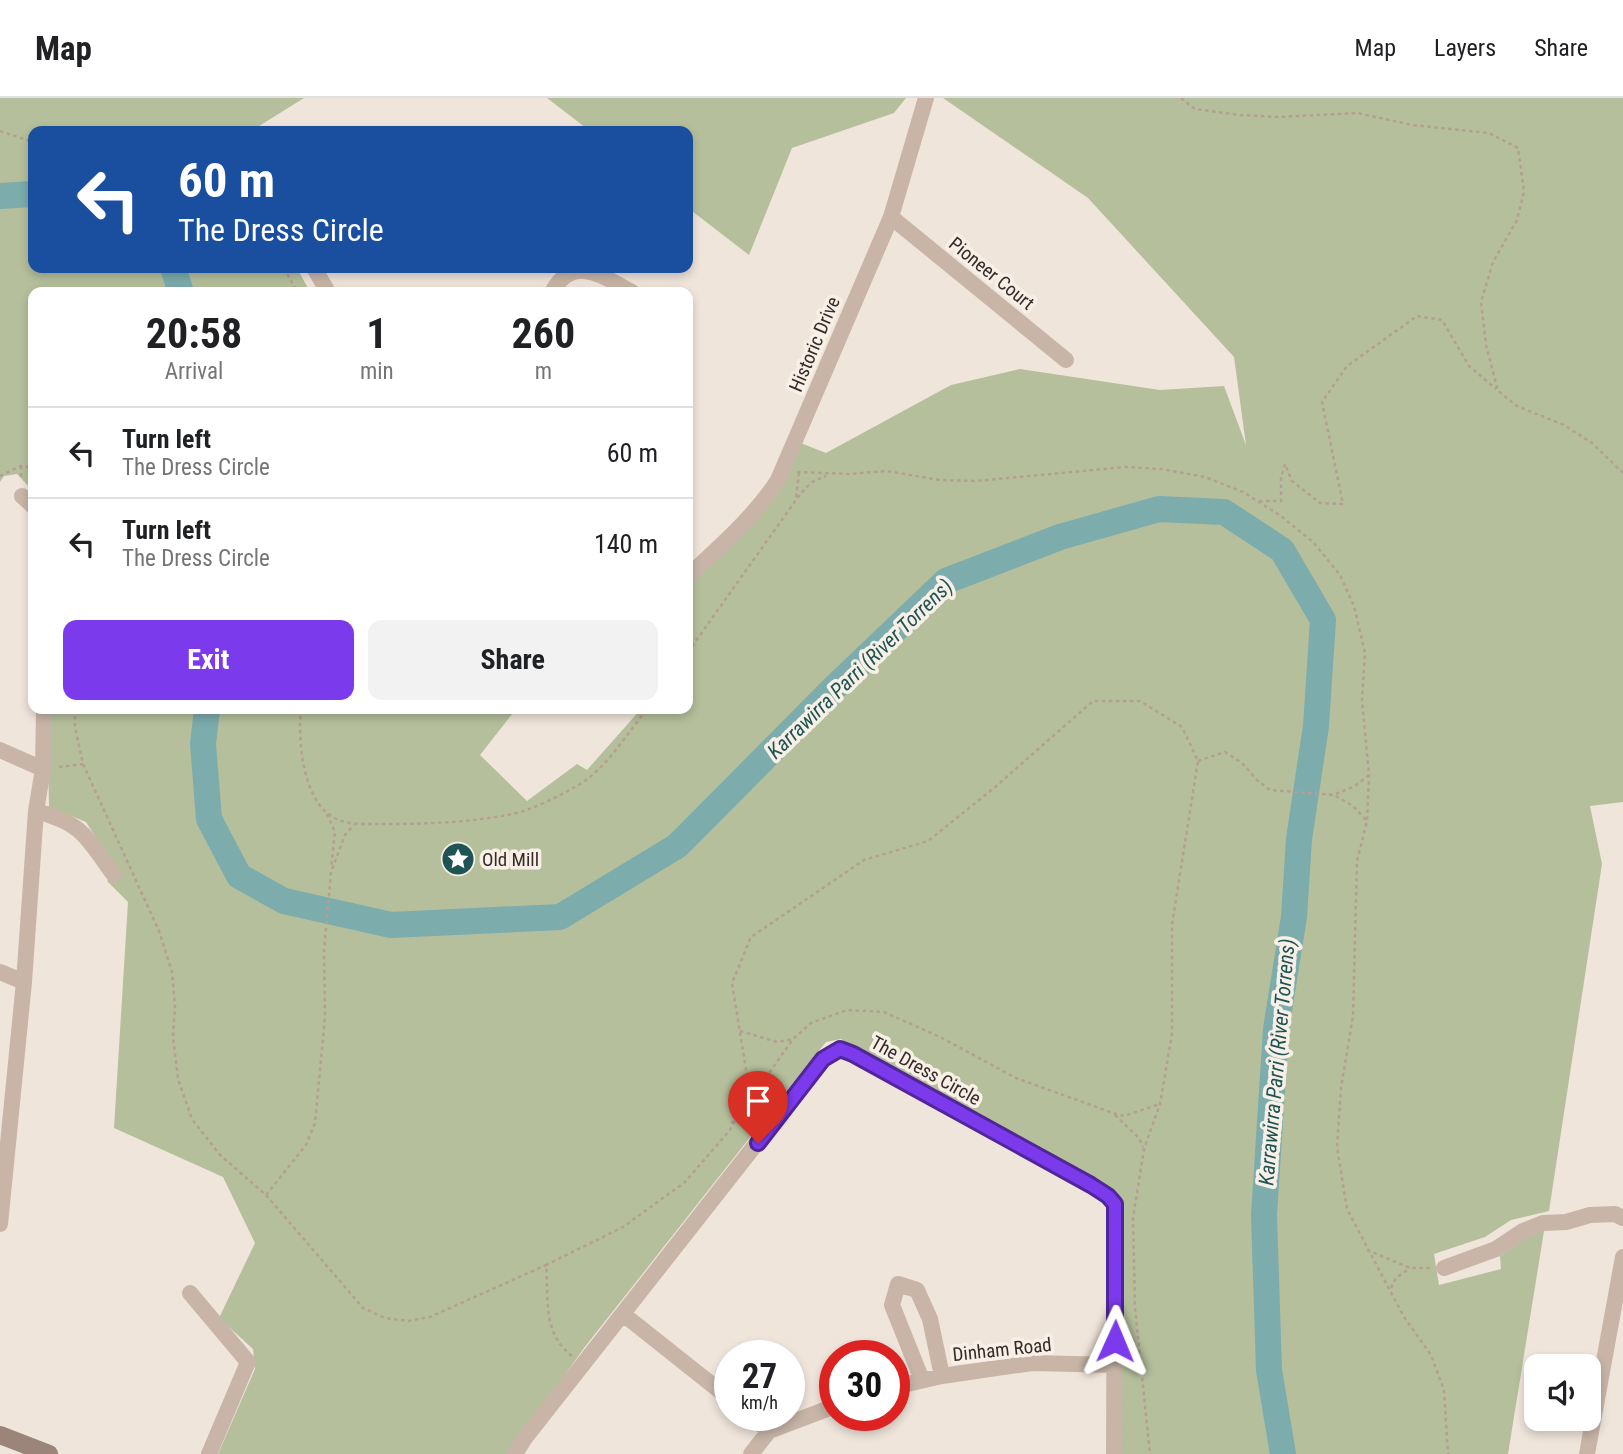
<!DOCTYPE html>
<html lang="en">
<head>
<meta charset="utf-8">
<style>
	body { margin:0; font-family:"Roboto Condensed",sans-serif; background:#f2f2f2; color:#202124; height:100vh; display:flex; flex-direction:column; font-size:26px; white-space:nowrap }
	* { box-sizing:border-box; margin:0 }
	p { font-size:23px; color:#757577 }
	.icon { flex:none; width:38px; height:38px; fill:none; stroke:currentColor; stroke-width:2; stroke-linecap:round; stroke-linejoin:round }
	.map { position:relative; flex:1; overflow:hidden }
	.drawer { position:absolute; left:28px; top:189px; width:665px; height:427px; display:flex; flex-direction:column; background:#fff; border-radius:14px; box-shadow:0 4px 10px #0003 }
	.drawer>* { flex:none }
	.hud { position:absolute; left:28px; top:28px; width:665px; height:147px; border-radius:14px; box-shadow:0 4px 10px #0003; background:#1a4fa0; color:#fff; overflow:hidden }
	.tools { position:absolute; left:1524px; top:1256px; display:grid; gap:14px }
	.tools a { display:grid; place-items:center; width:77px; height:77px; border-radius:14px; background:#fff; box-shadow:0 4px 10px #0003; font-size:35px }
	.speed { position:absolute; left:714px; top:1242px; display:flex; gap:14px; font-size:35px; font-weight:700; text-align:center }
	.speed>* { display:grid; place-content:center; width:91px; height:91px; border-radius:50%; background:#fff; box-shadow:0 4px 10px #0003; line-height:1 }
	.speed small { font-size:18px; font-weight:400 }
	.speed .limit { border:10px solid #d22; background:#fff; color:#111 }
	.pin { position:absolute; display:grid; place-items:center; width:60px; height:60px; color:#fff; margin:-72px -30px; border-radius:50% 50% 50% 0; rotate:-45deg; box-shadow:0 0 7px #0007 }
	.pin .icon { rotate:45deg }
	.me { position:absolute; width:77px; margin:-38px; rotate:1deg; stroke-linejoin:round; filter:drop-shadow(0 0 5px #0008) }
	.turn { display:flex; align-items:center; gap:24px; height:147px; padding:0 35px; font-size:32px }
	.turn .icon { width:91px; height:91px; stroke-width:2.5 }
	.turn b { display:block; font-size:49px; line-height:60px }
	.eta { display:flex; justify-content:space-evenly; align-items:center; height:119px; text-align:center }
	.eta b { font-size:42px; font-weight:700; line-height:49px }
	.cta { display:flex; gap:14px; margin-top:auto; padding:14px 35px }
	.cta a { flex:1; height:80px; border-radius:14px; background:#7c3aed; color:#fff; font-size:28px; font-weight:700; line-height:80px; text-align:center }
	.cta a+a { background:#f2f2f2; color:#202124 }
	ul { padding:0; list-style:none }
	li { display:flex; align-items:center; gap:21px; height:91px; padding:0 35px; border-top:2px solid #e0e0e0 }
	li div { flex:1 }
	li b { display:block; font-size:26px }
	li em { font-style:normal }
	header { display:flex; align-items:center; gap:42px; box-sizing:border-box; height:98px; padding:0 35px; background:#fff; border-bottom:2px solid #e0e0e0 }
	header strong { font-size:33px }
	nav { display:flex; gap:38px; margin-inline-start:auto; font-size:24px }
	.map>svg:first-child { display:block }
	.green { fill:#b5bf9c }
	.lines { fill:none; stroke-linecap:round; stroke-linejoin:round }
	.river { stroke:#7cacac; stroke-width:26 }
	.path { stroke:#b49f92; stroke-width:2.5; stroke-dasharray:3.5 3.5; stroke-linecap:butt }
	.street { stroke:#c8b5a8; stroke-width:16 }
	.secondary { stroke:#9b8479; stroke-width:18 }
	.route-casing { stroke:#51269a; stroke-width:18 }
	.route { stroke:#7c3aed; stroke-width:12 }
	.labels { text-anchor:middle; stroke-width:7; stroke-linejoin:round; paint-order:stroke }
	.street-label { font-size:19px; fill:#352b28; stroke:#f8f0e7 }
	.poi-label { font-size:19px; fill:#352b28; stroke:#f8f0e7; text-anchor:start }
	.water-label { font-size:21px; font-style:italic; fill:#1f5454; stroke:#f8f0e7 }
</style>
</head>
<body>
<header>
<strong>Map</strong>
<nav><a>Map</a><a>Layers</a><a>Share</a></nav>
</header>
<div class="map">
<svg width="1623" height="1356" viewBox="0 0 1623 1356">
	<rect width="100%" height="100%" fill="#f0e5db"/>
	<!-- green -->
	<path class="green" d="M0,0H304L251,33H33V170H297L310,194H33V393L17,376L4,378L0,384Z
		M547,0H906L894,15L792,50L749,157L688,110V33H590Z
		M943,0H1623V704L1590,708L1602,766L1549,1113L1511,1122L1485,1139L1434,1156L1439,1187L1501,1171L1500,1158L1527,1139L1544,1133L1508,1356H1118L1115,1095L841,941L826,944L807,967L584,1250L508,1356H218L255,1271L253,1251L219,1220L255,1145L223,1079L114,1030L128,804L107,783L117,773L86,724L49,709L47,611H516L480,657L527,703L577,666L587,672L641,611H688V482L717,456L798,344L826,355L951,287L1020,271L1160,292L1224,288L1246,347L1234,259L1088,100Z"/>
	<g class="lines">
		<!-- river -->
		<path class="river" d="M0,98L33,96
			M173,170L181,194
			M207,611L203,646L209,721L239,778L284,803L391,827L560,819L677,748L836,588L946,483L1060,439L1159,411L1224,414L1282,452L1323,522L1316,628L1299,741L1294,819L1276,931L1264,1117L1269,1272L1283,1356"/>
		<!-- path -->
		<path class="path" d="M1181,0L1195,11L1240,17L1278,19L1358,15L1412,27L1489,35L1518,50L1524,94L1517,122L1493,164L1481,204L1486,247L1498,293L1517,308L1564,327L1592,345L1623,375
			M0,33L33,44
			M284,170L297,194
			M21,368V382
			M797,374L849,376L887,373L940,382L976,383L1125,369L1161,371L1205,379L1243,394L1281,418L1313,444L1340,477L1354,508L1365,555L1362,602L1369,677L1367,723L1357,763L1353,918L1341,990L1337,1049L1347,1111L1404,1219L1431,1257L1444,1292L1448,1356
			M0,378L21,368L33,370
			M796,399L799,375
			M1259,403H1281V380L1285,366L1292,383L1320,405L1343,406L1322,304L1347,268L1417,218L1442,222L1469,268L1496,291
			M688,554L801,395L812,384L826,378
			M75,611V629L83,666L159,833L172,874L175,908L173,939L178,981L192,1021L220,1057L266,1097L363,1210L385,1220L408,1223L430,1219L546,1167
			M301,611C298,640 302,690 324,712C328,716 336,722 342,723C353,727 367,726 379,726C422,726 469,725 512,716C530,713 559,698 575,689C605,673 626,637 647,611
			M1198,663L1225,654L1242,665L1258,683L1270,692L1334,697L1353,708L1367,723
			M59,669L83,666
			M1336,696L1355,688L1369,677
			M327,716L335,734L331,770
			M740,933L777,944L793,941
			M1115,1017L1139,1040L1143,1049
			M733,1026L793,941L811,925L847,912L884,914L940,939L1016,980L1113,1015L1124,1018L1160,1006
			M266,1097L306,1047L315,1025L325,919L324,853L331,774L345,737L354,727
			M1367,1152L1410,1170H1430
			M1391,1190L1396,1180L1410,1170
			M572,1258C542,1235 549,1201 546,1167L623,1129L685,1084L730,1032L747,978L732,885L751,839L864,762L928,743L994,690L1093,603H1140L1182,629L1198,663L1172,826V936L1160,1006L1144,1051L1133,1120L1135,1210L1150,1356"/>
		<!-- street -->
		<path class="street" d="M891,119L1066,262
			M314,170L328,194
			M552,194C574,155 603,179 632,194
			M22,398L33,408
			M688,478C719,449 755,418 778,382L891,119L926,0
			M0,652L43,671
			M36,713C84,726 86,739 114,777
			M0,874L24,884
			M0,1126L24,884L36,713L43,671L44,611
			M1444,1170L1496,1151L1523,1133L1543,1125L1566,1124L1590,1117L1615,1116L1623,1120
			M190,1195L248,1264L209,1356
			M623,1216L730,1301
			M922,1282L892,1207L898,1186L917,1192L930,1221L942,1278
			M894,1289L942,1278L1032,1265L1115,1267
			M750,1318L769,1333
			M515,1356L525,1340L823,961L840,951L853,956L1091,1087L1108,1098L1115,1106L1114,1356
			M751,1356L769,1333L835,1308
			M1587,1356L1623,1159"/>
		<!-- secondary -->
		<path class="secondary" d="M0,1337L49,1356"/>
	</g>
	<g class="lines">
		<defs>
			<path id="route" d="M758,1045L823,961L840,951L853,956L1091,1087L1108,1098L1115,1106V1243"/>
		</defs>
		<!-- route casing -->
		<use href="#route" class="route-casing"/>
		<!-- route -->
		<use href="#route" class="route"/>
	</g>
	<!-- icons -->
	<defs>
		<symbol id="sight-disc" viewBox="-11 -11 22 22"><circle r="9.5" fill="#1f5454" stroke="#f8f0e7"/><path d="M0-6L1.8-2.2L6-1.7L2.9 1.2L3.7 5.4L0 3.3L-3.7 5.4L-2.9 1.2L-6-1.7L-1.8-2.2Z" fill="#fff"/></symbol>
	</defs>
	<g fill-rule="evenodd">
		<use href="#sight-disc" x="439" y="742" width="38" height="38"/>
	</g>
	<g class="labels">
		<!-- street labels -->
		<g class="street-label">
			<text transform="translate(992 175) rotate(39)" y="7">Pioneer Court</text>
			<text transform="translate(814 246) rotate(-67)" y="7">Historic Drive</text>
			<text transform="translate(926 972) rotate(29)" y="7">The Dress Circle</text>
			<text transform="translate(1002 1251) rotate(-6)" y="7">Dinham Road</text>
		</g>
		<!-- poi labels -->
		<g class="poi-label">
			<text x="482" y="768">Old Mill</text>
		</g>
		<!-- water labels -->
		<g class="water-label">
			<text transform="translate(860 571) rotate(-44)" y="7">Karrawirra Parri (River Torrens)</text>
			<text transform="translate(1277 964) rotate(-85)" y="7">Karrawirra Parri (River Torrens)</text>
		</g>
	</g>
</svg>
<div class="tools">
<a><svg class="icon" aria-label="sound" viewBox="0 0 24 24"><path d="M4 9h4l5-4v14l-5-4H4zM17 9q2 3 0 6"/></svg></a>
</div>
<div class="speed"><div>27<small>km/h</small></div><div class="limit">30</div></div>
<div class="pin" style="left:758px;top:1045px;background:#d93025"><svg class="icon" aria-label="arrive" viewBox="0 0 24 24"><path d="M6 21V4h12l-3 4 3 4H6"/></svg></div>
<svg class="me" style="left:1115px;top:1243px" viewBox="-20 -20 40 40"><path d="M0-17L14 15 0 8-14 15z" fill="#7c3aed" stroke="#fff" stroke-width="4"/></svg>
<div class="hud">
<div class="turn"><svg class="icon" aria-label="left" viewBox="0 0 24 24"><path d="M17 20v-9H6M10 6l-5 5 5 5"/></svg><div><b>60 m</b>The Dress Circle</div></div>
</div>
<section class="drawer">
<div class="eta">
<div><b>20:58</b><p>Arrival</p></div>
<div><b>1</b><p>min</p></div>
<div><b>260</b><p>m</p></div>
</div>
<ul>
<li><svg class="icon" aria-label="left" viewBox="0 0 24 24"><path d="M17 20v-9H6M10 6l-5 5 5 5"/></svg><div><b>Turn left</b><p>The Dress Circle</p></div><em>60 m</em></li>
<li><svg class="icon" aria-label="left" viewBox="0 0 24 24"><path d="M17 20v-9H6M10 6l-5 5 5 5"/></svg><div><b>Turn left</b><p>The Dress Circle</p></div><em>140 m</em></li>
</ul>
<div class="cta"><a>Exit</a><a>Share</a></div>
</section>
</div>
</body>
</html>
